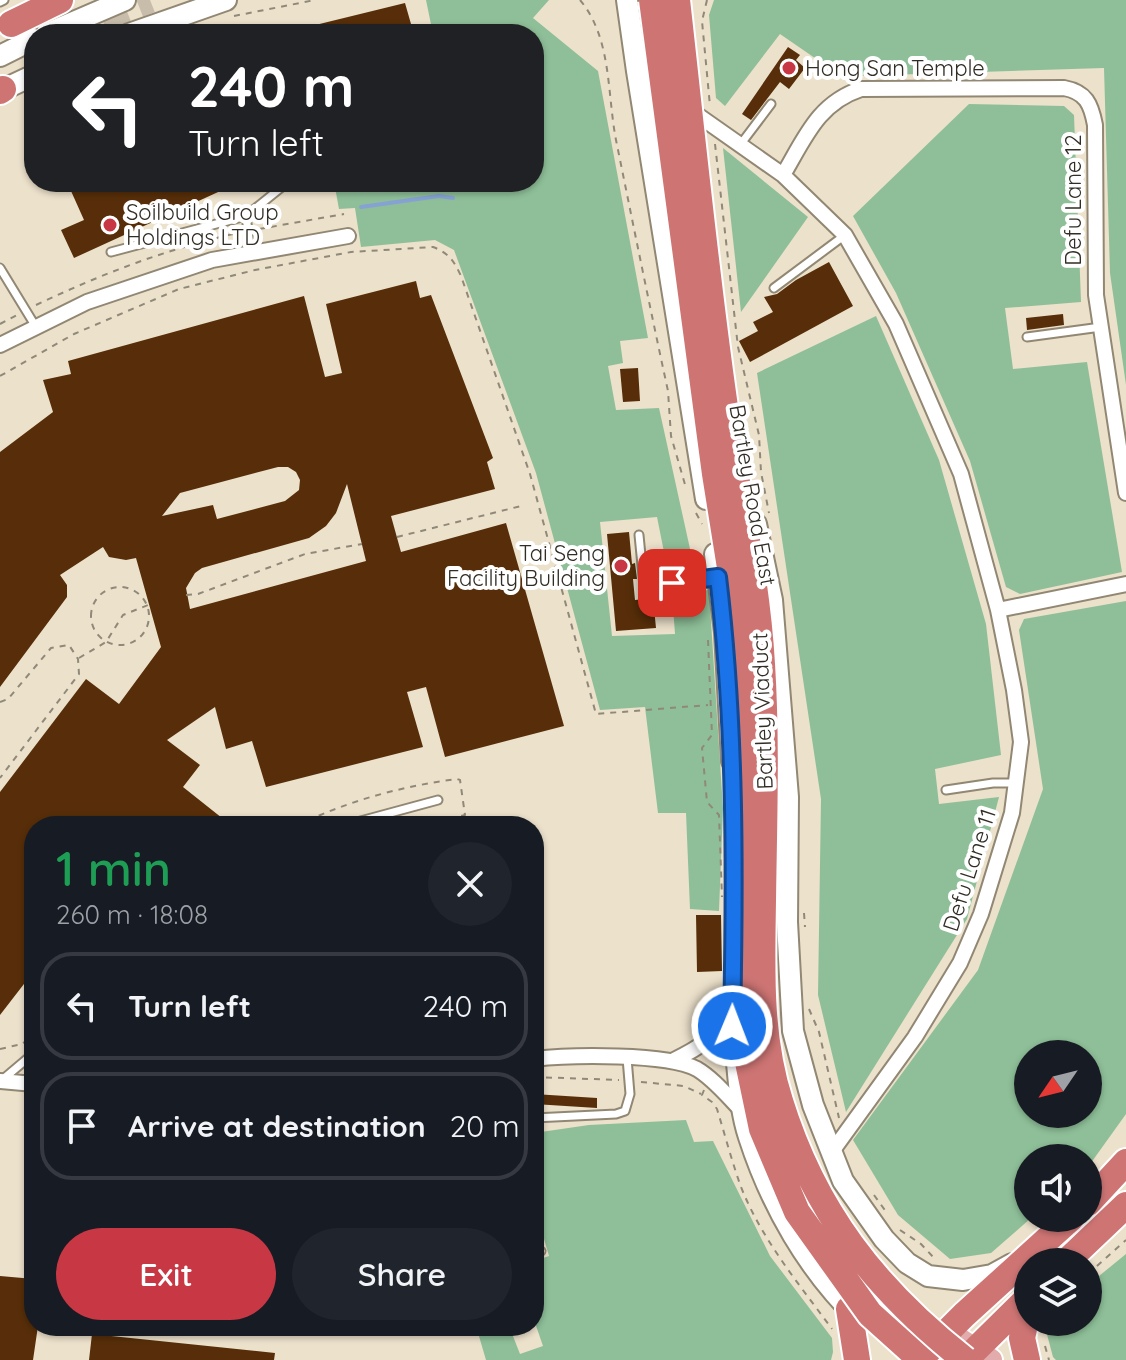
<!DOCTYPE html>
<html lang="en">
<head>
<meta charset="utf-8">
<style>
	body { margin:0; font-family:Quicksand,sans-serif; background:#20242c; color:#f1f3f6; height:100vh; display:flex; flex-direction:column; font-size:30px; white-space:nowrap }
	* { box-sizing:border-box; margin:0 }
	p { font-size:26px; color:#9ea1a6 }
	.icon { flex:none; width:44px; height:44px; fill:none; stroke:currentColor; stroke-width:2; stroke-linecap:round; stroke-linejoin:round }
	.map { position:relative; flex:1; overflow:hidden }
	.panel { position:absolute; left:24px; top:816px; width:520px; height:520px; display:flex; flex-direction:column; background:#171b24; border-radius:32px; box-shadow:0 2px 6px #0004 }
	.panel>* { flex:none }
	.top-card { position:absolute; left:24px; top:24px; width:520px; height:168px; border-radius:32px; box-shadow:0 2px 6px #0004; background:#202124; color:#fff; overflow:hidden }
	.needle { width:52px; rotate:235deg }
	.fabs { position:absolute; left:1014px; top:1040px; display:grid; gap:16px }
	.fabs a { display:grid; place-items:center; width:88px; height:88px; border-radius:50%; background:#171b24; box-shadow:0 2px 6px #0004; font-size:40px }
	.pin { position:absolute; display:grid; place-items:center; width:68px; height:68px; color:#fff; margin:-34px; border-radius:16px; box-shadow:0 4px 12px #0006 }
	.me { position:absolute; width:88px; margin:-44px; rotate:1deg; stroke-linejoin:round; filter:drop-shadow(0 0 6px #0008) }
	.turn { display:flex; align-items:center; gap:28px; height:168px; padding:0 32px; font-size:36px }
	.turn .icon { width:104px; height:104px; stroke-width:2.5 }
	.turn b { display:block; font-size:56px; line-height:68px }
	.round { display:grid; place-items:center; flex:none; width:84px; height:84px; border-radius:42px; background:#20242c }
	.summary { display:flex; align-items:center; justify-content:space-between; height:136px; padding:0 32px }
	h1 { font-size:48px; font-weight:600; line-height:60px; color:#1e9e55 }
	.button { display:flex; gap:16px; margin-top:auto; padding:16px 32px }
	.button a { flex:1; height:92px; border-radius:48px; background:#c83844; color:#fff; font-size:32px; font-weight:600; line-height:92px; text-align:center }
	.button a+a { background:#20242c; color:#f1f3f6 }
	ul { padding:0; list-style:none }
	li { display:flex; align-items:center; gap:24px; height:108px; margin:0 16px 12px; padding:0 16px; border:4px solid #363941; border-radius:32px }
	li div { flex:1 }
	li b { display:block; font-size:30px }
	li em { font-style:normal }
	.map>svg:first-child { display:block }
	.green { fill:#8ebf98; fill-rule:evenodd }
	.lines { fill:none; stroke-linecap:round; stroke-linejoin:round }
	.stream { stroke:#86a2d2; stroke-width:4 }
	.building { fill:#572e09; fill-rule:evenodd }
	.highway-tunnel { stroke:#c7bdaa; stroke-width:26; stroke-dasharray:26 13; stroke-linecap:butt }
	.lane-casing { stroke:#918773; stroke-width:11 }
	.street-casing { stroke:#918773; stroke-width:18 }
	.secondary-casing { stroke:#918773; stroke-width:24 }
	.primary-casing { stroke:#fff; stroke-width:26 }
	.highway-casing { stroke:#fff; stroke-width:30 }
	.path { stroke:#908979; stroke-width:2; stroke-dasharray:6 6; stroke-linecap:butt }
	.lane { stroke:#fff; stroke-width:7 }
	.street { stroke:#fff; stroke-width:14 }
	.secondary { stroke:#fff; stroke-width:20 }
	.primary { stroke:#e2acac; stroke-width:22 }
	.highway { stroke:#ce7574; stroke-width:26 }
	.highway-bridge-casing { stroke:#fff; stroke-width:30; stroke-linecap:butt }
	.highway-bridge { stroke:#ce7574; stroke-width:26 }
	.route-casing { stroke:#114b97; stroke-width:20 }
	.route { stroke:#1a73e8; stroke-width:14 }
	.poi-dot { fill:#c83844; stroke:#fff; stroke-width:3 }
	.labels { text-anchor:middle; stroke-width:8; stroke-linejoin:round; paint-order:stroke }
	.poi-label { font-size:22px; fill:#312d25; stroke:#fff; text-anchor:start }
	.street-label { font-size:22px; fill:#312d25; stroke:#fff }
</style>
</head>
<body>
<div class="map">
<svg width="1126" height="1360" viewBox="0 0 1126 1360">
	<rect width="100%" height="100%" fill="#ece1cb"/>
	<!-- green -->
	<path class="green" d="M426,0H549L533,18L598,71L648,338L620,341L623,363L608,366L616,410L659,408L694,567L681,568L678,552H664L657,517L600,522L612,636L675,634L672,593L709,590L723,809L719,911L690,909L686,813H658L645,707L600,710L536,473L454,250L435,240L361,247L355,208L339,209L334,182H534V34H433Z
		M714,0H1126V385L1110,273L1104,68L827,77L825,65L780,34L725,106L716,98L709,15Z
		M969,104L1064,106L1074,115L1081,302L1005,308L1013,369L1087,362L1122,572L1020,594L1006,587L970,461L896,293L853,216Z
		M723,148L808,217L741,312Z
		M876,316L939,460L986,624L1001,755L935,769L939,804L999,797L967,919L846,1112L818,995L821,799L757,373Z
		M1126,601V1114L1088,1167V1158H1028V1218H1031L991,1253L950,1259L898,1215L853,1140L978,970L1043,789L1019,630L1024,619ZM1028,1054H1088V1114H1028Z
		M686,1120L694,1142L713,1141L770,1256L832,1338L833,1352L831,1360H486L476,1326H509L520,1354L543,1346L534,1320V1292L541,1289L534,1261L549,1256L544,1239L534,1242V1133L589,1125Z
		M1126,1254V1360H1056L1053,1357L1045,1327L1050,1322H1088V1285Z"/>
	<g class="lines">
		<!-- stream -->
		<path class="stream" d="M361,207L439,196L453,198"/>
	</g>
	<!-- building -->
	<path class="building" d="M405,3L411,24L398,27L400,34H295V30Z
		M788,47L800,55L796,60L805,68L789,89L780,82L751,120L742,114Z
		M67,182H240L74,258L61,230L84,220Z
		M829,262L853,306L750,362L739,341L758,331L753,322L773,312L764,297L777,294L796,280Z
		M416,281L420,298L431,295L493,458L487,462L495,489L391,516L401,552L506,523L564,726L445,757L426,687L407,692L423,747L266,787L252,741L226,749L215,707L167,740L200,765L183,787L222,818L216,826H34V971L0,1015V792L86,679L119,704L161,647L136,558L126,560L109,557L103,547L60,575L67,585V597L0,687V452L53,412L43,380L71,374L68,361L304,296L325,377L342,373L326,304ZM278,467H288L296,472L300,480L299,490L285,501L217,519L213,505L162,516L180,493ZM347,484L366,561L190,609L186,588L195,573L202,568L309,538L326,526L336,513Z
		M1063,314L1064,325L1027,330L1026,318Z
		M638,368L640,401L623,402L620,369Z
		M629,532L632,564L635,563L637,579H633L635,600L653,598L656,628L616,631L607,534Z
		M696,915H721L722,971L697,972Z
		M534,1094L597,1098V1108L534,1104Z
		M0,1276L34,1279V1326H38L33,1360H0Z
		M92,1334L275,1353L274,1360H89Z"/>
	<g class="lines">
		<!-- highway-tunnel -->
		<path class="highway-tunnel" d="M102,19L150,0"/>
		<defs>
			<path id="lane" d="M0,2L4,0
				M740,145L771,104
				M111,252L246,216
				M251,253L246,216L288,182
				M0,268L36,327
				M774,288L845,235
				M1027,337L1101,327
				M639,535L644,586L714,578
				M663,561L669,560L672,583
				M946,790L993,783H1016
				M342,826L438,800
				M2,1080L34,1053
				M534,1118L616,1114L625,1111L630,1094L627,1058
				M534,1253L541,1251"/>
			<path id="street" d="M699,116L783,175L845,235L896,324L961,474L998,610L1014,690L1021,742L1012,813L981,914L960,963L915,1037L831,1153
				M783,175C805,138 818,103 861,89L1064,88C1086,92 1091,104 1095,125L1096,295L1126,493
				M0,345L87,302L212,260L348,236
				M998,610L1126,584
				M534,1059C570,1055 667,1053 697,1069C714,1079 729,1098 743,1112
				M674,1060C699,1048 717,1036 733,1013
				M0,1081L34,1084"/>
			<path id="secondary" d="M627,0L637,71L706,499
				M46,34L125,0
				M129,34L226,0
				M0,56L34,39
				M0,91L34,75
				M756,524L772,600L788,797L787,922L793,1031L813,1105L843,1181L884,1239L907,1263L928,1276L963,1280L992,1275L1012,1264
				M715,554L725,632L732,761
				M736,1053C739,1081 740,1110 749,1137C771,1205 808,1270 859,1319"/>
			<path id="primary" d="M961,1340L991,1360"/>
			<path id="highway" d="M11,24L60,0
				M0,91L3,89
				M1088,1203L1126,1162
				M1066,1262L1126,1205
				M849,1309L857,1360
				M919,1360L964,1315L1071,1218
				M965,1360L1028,1298
				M1027,1360L1022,1338L1028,1310"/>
		</defs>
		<!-- lane casing -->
		<use href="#lane" class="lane-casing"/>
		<!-- street casing -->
		<use href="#street" class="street-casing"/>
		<!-- secondary casing -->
		<use href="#secondary" class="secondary-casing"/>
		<!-- primary casing -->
		<use href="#primary" class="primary-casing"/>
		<!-- highway casing -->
		<use href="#highway" class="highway-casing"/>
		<!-- path -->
		<path class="path" d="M580,0C612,38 607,94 616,140C633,224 650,308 668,391L671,436L686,488
			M707,0L702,21L710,106
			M234,16L315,0
			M715,144L738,347L759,435L761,472L769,513
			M259,229L344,214
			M36,305C104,273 164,250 237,233
			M0,324L17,315
			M0,376L74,334L179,289L255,270L351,252L433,247C449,253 454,261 461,276L530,474L596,714L708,705
			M696,513L702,524
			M397,537L521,506
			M91 616a29 29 0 1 1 58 0a29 29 0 1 1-58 0Z
			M186,595L198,594L305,554L362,544
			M708,640L712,735L702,748L707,802L719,815L722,897
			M79,658L106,642L123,615L148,605
			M0,702L8,699L51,648L69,645L78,659L79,674L0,778
			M297,826C346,801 403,786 457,779L460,780L465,815L416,826
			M804,913L805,927
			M809,1009L819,1032L839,1118
			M716,1012L721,991
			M0,1049L22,1044L34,1035
			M534,1077L619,1080
			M641,1082L684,1086L701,1094
			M704,1090L702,1095L712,1102L717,1109C725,1135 732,1162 741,1187C762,1240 799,1284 832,1329
			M874,1195L887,1213
			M900,1230L921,1244L935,1259
			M1088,1274L1126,1240
			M1045,1346L1049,1360"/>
		<!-- lane -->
		<use href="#lane" class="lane"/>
		<!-- street -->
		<use href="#street" class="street"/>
		<!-- secondary -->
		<use href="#secondary" class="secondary"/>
		<!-- primary -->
		<use href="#primary" class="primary"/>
		<!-- highway -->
		<use href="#highway" class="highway"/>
		<defs>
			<path id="highway-bridge" d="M652,0L715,474L736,605L743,682L744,807L740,1024L762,1129L797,1212L870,1314L921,1360
				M677,0C692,133 705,267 724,400C736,488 757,575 762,664C767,743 764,822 763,901C762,968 759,1036 780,1101C814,1211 875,1289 965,1360"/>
		</defs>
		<!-- highway-bridge casing -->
		<use href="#highway-bridge" class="highway-bridge-casing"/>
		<!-- highway-bridge -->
		<use href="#highway-bridge" class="highway-bridge"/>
	</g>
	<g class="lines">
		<defs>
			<path id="route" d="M672,583L718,577C736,726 735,876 732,1026"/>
		</defs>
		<!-- route casing -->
		<use href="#route" class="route-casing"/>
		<!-- route -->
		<use href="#route" class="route"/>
	</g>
	<!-- markers -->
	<g class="poi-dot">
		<circle cx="789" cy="68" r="8"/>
		<circle cx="110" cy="225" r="8"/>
		<circle cx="621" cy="566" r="8"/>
	</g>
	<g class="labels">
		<!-- poi labels -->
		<g class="poi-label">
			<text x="805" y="76">Hong San Temple</text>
			<text x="126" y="220">Soilbuild Group<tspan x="126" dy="25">Holdings LTD</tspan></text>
			<text x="605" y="561" text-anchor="end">Tai Seng<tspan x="605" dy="25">Facility Building</tspan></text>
		</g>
		<!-- street labels -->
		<g class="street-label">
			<text transform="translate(1073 200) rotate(-90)" y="8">Defu Lane 12</text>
			<text transform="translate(753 495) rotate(80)" y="8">Bartley Road East</text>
			<text transform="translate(762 711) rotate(-92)" y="8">Bartley Viaduct</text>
			<text transform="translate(969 870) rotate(-72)" y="8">Defu Lane 11</text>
		</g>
	</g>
</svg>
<div class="fabs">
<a><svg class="needle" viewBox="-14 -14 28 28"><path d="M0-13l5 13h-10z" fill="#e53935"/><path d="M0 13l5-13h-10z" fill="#9ea1a6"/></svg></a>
<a><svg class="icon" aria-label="sound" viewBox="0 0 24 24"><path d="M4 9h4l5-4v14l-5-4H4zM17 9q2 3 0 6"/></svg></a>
<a><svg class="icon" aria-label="layers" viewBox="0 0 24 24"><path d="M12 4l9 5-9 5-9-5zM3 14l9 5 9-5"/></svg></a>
</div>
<div class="pin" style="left:672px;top:583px;background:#d93025"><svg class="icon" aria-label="arrive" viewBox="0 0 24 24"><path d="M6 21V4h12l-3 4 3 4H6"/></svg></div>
<svg class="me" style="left:732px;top:1026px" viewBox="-20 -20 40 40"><circle r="17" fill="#1a73e8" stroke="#fff" stroke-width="3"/><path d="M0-11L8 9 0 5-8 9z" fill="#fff"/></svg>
<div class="top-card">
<div class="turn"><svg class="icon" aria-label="left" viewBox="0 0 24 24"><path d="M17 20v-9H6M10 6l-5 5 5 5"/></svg><div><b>240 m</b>Turn left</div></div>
</div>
<section class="panel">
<div class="summary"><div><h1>1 min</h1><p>260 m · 18:08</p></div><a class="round"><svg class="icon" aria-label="close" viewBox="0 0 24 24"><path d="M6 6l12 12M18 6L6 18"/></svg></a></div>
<ul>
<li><svg class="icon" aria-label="left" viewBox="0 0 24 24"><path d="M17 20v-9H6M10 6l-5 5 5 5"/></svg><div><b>Turn left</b></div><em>240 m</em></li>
<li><svg class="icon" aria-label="arrive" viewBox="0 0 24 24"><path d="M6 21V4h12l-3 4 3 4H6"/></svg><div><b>Arrive at destination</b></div><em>20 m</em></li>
</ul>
<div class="button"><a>Exit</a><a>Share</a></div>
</section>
</div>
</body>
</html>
